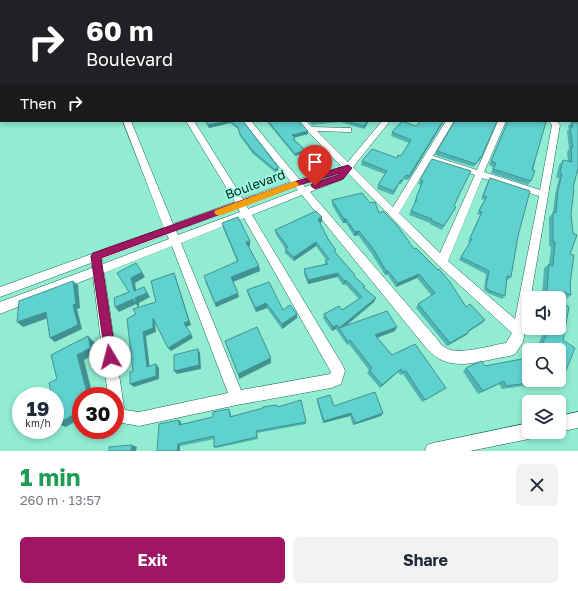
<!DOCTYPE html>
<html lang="en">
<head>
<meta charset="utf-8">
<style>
	body { margin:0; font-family:"Golos Text",sans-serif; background:#f2f2f3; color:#1f2937; height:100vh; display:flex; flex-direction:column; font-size:15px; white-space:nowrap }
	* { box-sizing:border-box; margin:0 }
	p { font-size:13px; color:#747a83 }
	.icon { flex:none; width:22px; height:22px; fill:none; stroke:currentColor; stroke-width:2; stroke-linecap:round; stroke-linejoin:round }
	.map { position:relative; height:451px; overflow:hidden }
	.sheet { display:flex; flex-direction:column; background:#fff; flex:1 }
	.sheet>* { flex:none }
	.hud { position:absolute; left:0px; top:0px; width:578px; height:122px; box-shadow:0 2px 6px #0003; background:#202124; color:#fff; overflow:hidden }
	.fabs { position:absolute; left:522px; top:291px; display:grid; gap:8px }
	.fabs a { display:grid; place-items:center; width:44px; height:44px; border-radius:6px; background:#fff; box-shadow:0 2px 6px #0003; font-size:20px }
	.speed { position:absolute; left:12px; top:387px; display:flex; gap:8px; font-size:20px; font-weight:700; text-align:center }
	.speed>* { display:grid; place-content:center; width:52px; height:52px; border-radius:50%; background:#fff; box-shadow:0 2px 6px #0003; line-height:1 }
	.speed small { font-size:10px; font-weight:400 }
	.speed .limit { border:6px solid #d22; background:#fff; color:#111 }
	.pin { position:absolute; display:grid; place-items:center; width:34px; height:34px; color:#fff; margin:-41px -17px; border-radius:50% 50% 50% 0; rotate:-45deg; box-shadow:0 0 4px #0007 }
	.pin .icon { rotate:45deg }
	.me { position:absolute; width:44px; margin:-22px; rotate:352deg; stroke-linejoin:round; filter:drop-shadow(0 0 3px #0008) }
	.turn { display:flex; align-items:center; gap:14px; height:84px; padding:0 20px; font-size:18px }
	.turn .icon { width:52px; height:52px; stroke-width:2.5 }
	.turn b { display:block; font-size:28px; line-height:34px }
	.then { display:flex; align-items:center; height:38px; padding:0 20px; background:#0003; gap:8px; font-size:15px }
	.round { display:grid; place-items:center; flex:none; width:42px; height:42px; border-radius:6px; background:#f2f2f3 }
	.overview { display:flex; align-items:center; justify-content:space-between; height:68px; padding:0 20px }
	h1 { font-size:24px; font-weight:700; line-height:30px; color:#1e9e55 }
	.cta { display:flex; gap:8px; margin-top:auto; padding:8px 20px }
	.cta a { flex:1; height:46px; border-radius:6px; background:#9f1662; color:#fff; font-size:16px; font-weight:700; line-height:46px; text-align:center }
	.cta a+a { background:#f2f2f3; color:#1f2937 }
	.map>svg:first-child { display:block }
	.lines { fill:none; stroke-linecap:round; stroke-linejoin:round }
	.lane-casing { stroke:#1c6554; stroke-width:1 }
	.street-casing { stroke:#1c6554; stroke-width:1 }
	.lane { fill:#fff; fill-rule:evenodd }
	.street { fill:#fff; fill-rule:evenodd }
	.wall { fill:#52b4b2 }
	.shaded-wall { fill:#429291 }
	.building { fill:#5fd1cf; stroke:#429291 }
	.route { fill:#9f1662; stroke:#670e40 }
	.slow { fill:#f59e0b }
	.labels { text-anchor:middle; stroke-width:3.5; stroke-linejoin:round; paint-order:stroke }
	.street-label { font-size:13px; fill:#022a21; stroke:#9ef9df }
</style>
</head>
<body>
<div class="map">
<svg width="578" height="451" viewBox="0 0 578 451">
	<rect width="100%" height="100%" fill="#91ecd2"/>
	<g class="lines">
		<defs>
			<path id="lane" d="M0,10H1V12H0Z"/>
			<path id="street" d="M123,121H131L173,224L235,202L186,121H194L243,199L291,182L243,121H251L299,179L342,167L298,121H306L312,127L351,128V132H348L317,131L348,162L382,121H390L353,167L393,207L446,121H454L433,156L477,170L498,121H506L484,172L540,190L552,125L549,121H557L560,125L523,342L515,354L510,356C480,360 451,375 427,349L302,195L252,215L343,366L345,371L341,384L331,388L237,405L139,426L117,422L115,421V396H108L93,277L0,314V302L92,268L91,263L0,297V287L164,228ZM430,161L475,175L440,253L399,213ZM348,173L438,265L512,333L506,343C492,345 458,356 446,348C442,346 439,342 437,339L310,192L343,179ZM338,174L305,187L303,184ZM482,178L539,196L515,319L448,261ZM295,187L298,190L248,209L246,205ZM238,208L240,212L178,235L176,231ZM244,218L331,372L330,374L241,390L181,243ZM167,235L169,239L103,264L102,259ZM172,246L228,393L139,412L125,410L124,408L104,273Z
				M578,412V428L559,432V416Z
				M529,423V432H536L534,436L529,439L470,451H425L427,445L433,443Z"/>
		</defs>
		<!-- lane casing -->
		<use href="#lane" class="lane-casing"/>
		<!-- street casing -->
		<use href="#street" class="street-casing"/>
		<!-- lane -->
		<use href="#lane" class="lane"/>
		<!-- street -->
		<use href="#street" class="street"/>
	</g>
	<!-- wall -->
	<path class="wall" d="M205,121H243L278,170L275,172L253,154L240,136L238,129L230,123L209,128Z
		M266,121H299L308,134L294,138L295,140L305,150V152L295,156Z
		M308,121H369L364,129L340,122L312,125Z
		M444,121L408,180L404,179L401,184H399L393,195L377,189L378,185L385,174L361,165L362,161L397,158L401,156L409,143L391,136L392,132L416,126Z
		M507,121H544L531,181L528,185L491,173L493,167L489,165L507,122Z
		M572,122L578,123V174L577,173L573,188L571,214L570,254L571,295L566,299L559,296L558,298H541L542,295L544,268L549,264L551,247L549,246V217L553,213L555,195L559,178H556L559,165L563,160L568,161L567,152L569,149L567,131L569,129L568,126Z
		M437,151L481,158L479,162L478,161L474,167L435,155Z
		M490,178L518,236L511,277L508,280L507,279L505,296L502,299L488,293L484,290L486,274L459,260L470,242H468L480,215L477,214L481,206L485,200L481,199L488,181Z
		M420,180L458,197L454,206L456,207L442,230L430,224V223L409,215L415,202H414L421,185L418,184Z
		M332,200L379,213L414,249L466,307L485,320L482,323L469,331L466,335L447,346L416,308L418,304L432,296L417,278L396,287L387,274L385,275L372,254L358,235L354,236L346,223H343L332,205Z
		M322,217V222L320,223L336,253L355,277L365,286L364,288L376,298L374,302L346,326L395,331L377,338L392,355L443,390L422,402L403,374L400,375L398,372L380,388L367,373L369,370L349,344L347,345L336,329L332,331L323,318L324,314L342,310L359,299L345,284L343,285L337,277L308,284L304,274V269L325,264V261L326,260L316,246L294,261L285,253V248L276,235L275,230Z
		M222,223L250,246L249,247L260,271L233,282L239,297L216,307L205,281L237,261L223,228Z
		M247,290L283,310L297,314V318L282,329L267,308L256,312L248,295Z
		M546,328H559L563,340L565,373L559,376V350H535Z
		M485,366L542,380L537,383L524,387L523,386L502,389L499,384L478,394L463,371L466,368Z
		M317,399L334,406L383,413L381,416L353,425L350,416L323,423L317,402Z
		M278,407L306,422V424L257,433L258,439L216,448L214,447V439L157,451L179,420L181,422V424L213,417L230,411L231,416Z"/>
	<!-- shaded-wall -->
	<path class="shaded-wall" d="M230,121V123L209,128L208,125Z
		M368,121H369L364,129V126Z
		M443,121H444L408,180L409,176Z
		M308,131V134L292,138V135Z
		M305,150V152L295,156V154Z
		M278,167V170L275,172V170Z
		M401,180L399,184L393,195L394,191Z
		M322,217V222L317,224L318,219Z
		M344,219H346V223H343Z
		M359,231L358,235L354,236L355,232Z
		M250,241V246L247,247L246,242Z
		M316,242V246L294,261V257Z
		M259,266L260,271L232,282L231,277Z
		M386,271H388L387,274L385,275Z
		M142,272L145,277L135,283L137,295L134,291L131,278Z
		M174,273L176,278L191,325L186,327L184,323Z
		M338,273L337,277L308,284V280Z
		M419,274L417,278L396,287L398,283Z
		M346,280L345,284L343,285L344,281Z
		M73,281L78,285L80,308L77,309L82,329L55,342L50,338Z
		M144,287L150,297L139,303V307H138L136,304L119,312L115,307L135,298Z
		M238,293L239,297L216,307L215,303Z
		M376,298L374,302L340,330L339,328Z
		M266,303L267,308L256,312L255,308Z
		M46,312L51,317L23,327L17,322Z
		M297,314V318L282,329V324Z
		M153,318L155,322L156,332L146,336L150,370L147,367L143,332Z
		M485,320L482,323L465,334L468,331Z
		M337,325L336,329L332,331L333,327Z
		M397,327L395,331L373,339L375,335Z
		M469,332L466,335L447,346L450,343Z
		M191,334L193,338L171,351L168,348Z
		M88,336L94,342L97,353L84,360L93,396H88L77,355Z
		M198,349L200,353L201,369L177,374L174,371Z
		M271,358V363L239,379L238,374Z
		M156,364L159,368V379L134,387L130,384Z
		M401,369L398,372L380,388L382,385Z
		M542,380L537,383L524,387L529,384Z
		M504,381L499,384L478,394L483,391Z
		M229,409L230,411L231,419L230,417Z
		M81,410V418L66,427L58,424Z
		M351,413L350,416L323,423L324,421Z
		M383,413L381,416L353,425L355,423Z
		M179,420L181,422V427L179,425Z
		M178,444L180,446V451H177Z
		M132,445L137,447L136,451H131Z"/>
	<!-- building -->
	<path class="building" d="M206,121H229L208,125Z
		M230,121H243L278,167L275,170L253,151L240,134L238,127Z
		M268,121H299L308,131L292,135L295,138L293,139L305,150L295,154Z
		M311,121H325L312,122Z
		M346,121H368L364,126Z
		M402,121L416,126L421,121H443L409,176L406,175L402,181L401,180L394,191L378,185L387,171L362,161L372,149L397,158L398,155L401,156L411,140L392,132Z
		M455,121H497L481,158L480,157L476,164L437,151Z
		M508,121H544L543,122H546L532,170L535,171L531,181L493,169L496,163L491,161Z
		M572,122L578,123V168L573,188L574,189L571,214L573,233L577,235L570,254L574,255L570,284L571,295L561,291L558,298H545L547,291L549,264L553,266L555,242H553V212L556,213L558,190L562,174L560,173L563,160L572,162L571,147L573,148L570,127H573Z
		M432,159L471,171L458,197L454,206L456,207L444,226L431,220L432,219L411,211L417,199L416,198L423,181L420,180Z
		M490,178L530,191L518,236L511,277L507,276L505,296L490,291L486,287L489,271L461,257L472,239L470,238L482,212L479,211L483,203L487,197L483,196Z
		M362,193L370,203L375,202L379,213L383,211L397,225L414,249L416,248L438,270L439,269L450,282L466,307L470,304L485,320L468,331L469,332L450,343L418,304L435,293L419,274L398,283L388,271H386L374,250L359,231L355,232L346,219H344L332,200Z
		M316,211L322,217L318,219L328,239L336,250L334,251L355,275L354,276L365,286L363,287L376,298L339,328L387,311L397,327L375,335L392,355L415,344L446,388L425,400L406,371L403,372L401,369L382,385L369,370L372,368L350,340L348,342L337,325L333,327L324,314L339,306L342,310L362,297L346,280L344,281L338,273L308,280L304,269L328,264L325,261L329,259L316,242L294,257L285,249L288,247L275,230Z
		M238,217L250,241L246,242L259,266L231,277L238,293L215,303L204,276L238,261L222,223Z
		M136,263L142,272L131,278L134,291L144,287L147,293L135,298L136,302L135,303L133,299L115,307L114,298L129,292L117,273Z
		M174,273L189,321L184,323L191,334L168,348L153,318V328L143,332L147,367L156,364V376L130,384V372L133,371L127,319L136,314L133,309L156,302L151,281Z
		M73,281L76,304L73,305L78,325L50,338L46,312L17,322L19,301Z
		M269,282L283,310L290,305L297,314L282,324L266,303L255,308L247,290Z
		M559,302L569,307L563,340L575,348L565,373L559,369V350H539L550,328H559Z
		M257,327L271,358L238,374L225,341Z
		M88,336L91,348L77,355L88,396H81V410L58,424L55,411V396H52L49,383L57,379L51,355Z
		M198,349L199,365L174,371V355Z
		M527,358L529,360V380H542L529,384L528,383L506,386L504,381L483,391L466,368L481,361L485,366Z
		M375,392L383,413L355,423L351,413L324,421L317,399L330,395L334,406Z
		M301,400L306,422L256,431L257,437L214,447V436L178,444L177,451H157L159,424L179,420V425L213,417V412L229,409L230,417L263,408V407L277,405L278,407Z
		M132,445L131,451H109V447Z"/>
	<!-- route -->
	<path class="route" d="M348,165L352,168L343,179L315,189L311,186L312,184L338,175L340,173L299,185L101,258L116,357L114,361L110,363L106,361L91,256L93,253L294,182Z"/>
	<!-- slow -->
	<path class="slow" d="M295,181L299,184L298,186L222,215H216L214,212L216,210Z"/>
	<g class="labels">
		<!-- street labels -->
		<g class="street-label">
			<text transform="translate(255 184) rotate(-20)" y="5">Boulevard</text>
		</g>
	</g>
</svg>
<div class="fabs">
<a><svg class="icon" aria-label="sound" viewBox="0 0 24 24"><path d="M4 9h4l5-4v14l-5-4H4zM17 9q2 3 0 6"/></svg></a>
<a><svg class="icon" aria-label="search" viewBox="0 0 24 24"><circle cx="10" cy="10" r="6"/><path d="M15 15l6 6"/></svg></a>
<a><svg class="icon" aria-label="layers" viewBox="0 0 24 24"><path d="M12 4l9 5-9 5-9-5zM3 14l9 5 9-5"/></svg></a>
</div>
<div class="speed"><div>19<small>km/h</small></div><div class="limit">30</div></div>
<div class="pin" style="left:315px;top:186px;background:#d93025"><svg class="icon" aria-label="arrive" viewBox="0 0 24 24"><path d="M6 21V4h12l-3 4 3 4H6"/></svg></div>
<svg class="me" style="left:110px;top:357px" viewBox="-20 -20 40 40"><circle r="19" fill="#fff"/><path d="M0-13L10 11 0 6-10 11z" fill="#9f1662"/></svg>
<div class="hud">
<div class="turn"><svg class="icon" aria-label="right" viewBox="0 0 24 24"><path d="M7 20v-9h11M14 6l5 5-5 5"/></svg><div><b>60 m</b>Boulevard</div></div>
<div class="then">Then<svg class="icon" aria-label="right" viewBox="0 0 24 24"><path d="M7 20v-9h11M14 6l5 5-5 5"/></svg></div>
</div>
</div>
<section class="sheet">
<div class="overview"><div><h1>1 min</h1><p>260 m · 13:57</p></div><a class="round"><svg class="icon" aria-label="close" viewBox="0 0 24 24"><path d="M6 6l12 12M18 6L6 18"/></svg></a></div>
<div class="cta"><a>Exit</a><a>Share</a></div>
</section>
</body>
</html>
